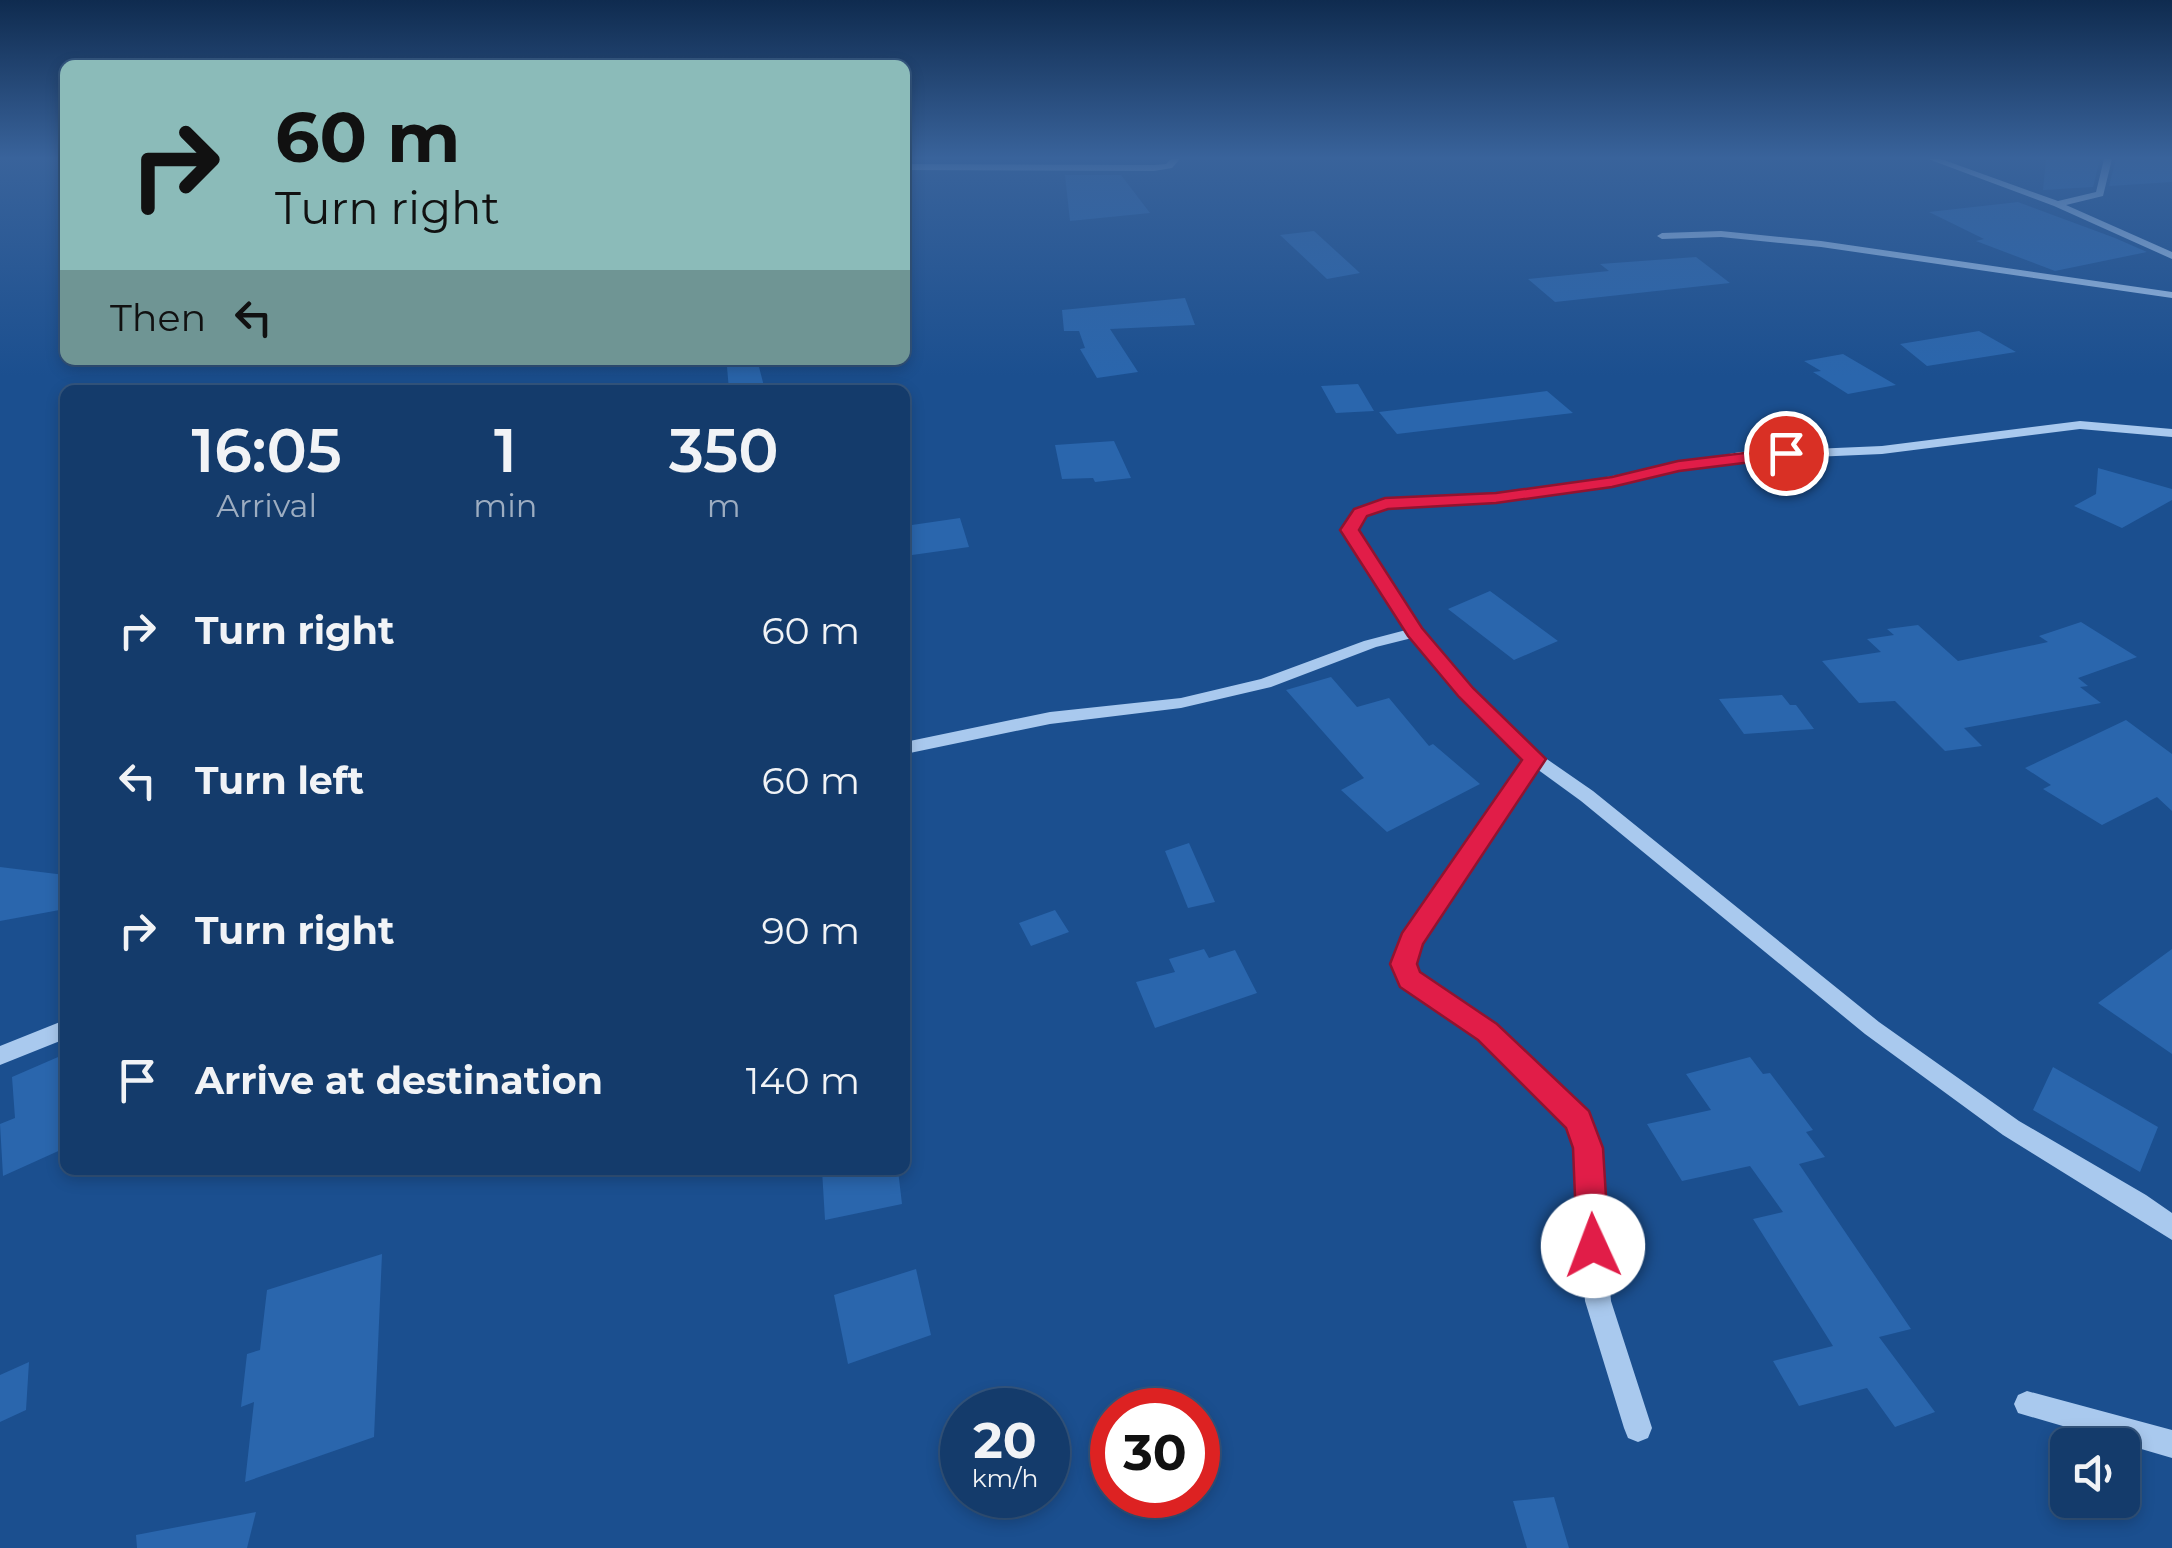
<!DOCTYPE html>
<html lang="en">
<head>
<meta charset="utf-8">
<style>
	body { margin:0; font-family:Montserrat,sans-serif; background:#214673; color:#f1f3f6; height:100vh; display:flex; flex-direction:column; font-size:38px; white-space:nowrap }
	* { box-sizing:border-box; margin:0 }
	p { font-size:32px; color:#9dadc1 }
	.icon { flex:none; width:55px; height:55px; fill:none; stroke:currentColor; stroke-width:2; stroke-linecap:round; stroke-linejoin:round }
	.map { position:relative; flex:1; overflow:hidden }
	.details { position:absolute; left:60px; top:385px; width:850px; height:790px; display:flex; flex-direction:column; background:#143b6b; border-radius:15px; box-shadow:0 5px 15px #0003,0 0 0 2px #33557e }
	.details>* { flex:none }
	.guide { position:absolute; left:60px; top:60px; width:850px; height:305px; border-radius:15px; box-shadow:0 5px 15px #0003,0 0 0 2px #33557e; background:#8bbbb9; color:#111; overflow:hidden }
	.buttons { position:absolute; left:2050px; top:1428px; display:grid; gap:20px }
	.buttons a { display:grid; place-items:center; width:90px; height:90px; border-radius:15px; background:#143b6b; box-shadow:0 5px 15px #0003,0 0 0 2px #33557e; font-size:50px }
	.speed { position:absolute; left:940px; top:1388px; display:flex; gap:20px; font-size:50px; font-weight:700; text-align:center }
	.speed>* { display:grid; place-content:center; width:130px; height:130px; border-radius:50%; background:#143b6b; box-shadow:0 5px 15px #0003,0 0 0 2px #33557e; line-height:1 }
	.speed small { font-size:25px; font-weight:400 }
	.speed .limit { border:15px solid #d22; background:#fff; color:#111 }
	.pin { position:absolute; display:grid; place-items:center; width:85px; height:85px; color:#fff; margin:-42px; border:5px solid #fff; border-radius:50%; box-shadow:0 2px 10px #0007 }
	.me { position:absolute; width:110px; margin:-55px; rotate:358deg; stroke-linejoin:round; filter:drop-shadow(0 0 8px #0008) }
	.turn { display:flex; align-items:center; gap:35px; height:210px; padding:0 50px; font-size:45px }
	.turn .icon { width:130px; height:130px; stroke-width:2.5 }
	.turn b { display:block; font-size:70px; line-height:85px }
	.then { display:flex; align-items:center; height:95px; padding:0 50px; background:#0003; gap:20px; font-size:38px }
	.eta { display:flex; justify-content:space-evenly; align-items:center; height:170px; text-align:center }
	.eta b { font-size:60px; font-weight:600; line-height:70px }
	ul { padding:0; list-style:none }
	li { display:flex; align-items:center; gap:30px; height:150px; padding:0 50px }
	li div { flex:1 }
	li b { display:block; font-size:38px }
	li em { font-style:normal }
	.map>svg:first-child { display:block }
	.building { fill:#2a66ad }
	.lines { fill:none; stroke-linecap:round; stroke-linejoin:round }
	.minor { fill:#a9c9ee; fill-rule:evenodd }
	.route { fill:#e11d48; stroke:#92132f; stroke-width:2.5 }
</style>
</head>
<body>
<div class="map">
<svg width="2172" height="1548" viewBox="0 0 2172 1548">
	<rect width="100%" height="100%" fill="#1b4f8f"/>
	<!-- building -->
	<path class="building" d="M2046,159H2100L2093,187L2043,190Z
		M2116,159H2172V182L2109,186Z
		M1065,175H1121L1150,213L1070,221Z
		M2018,202L2115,238L2147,252L2055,271L1976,241L1984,239L1929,212Z
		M1314,231L1360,273L1327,279L1280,235Z
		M1696,257L1730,283L1555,302L1528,279L1609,271L1600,264Z
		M1185,298L1195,325L1110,329L1138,372L1097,378L1080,349L1085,348L1079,331H1064L1062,310Z
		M1979,331L2016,352L1927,366L1900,344Z
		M1843,354L1896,385L1848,394L1813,372L1821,371L1804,361Z
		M758,363L765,390H729L727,367Z
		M1358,384L1374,411L1336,413L1321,386Z
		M1547,391L1573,413L1397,434L1379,412Z
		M1114,441L1131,478L1095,482L1093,478L1062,479L1055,445Z
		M2098,468L2172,489V500L2122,528L2074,506L2096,494Z
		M960,518L969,547L905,556V526Z
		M1490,591L1558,641L1514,660L1448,609Z
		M2081,622L2137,657L2078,678L2088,686L2080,687L2101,703L1964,728L1982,746L1945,751L1895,701L1859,703L1822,661L1881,652L1867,639L1894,635L1887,629L1918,625L1958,661L2048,642L2039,636Z
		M1331,677L1357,707L1389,698L1429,746L1433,744L1480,784L1387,832L1341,790L1364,778L1286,690Z
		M1782,695L1790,705H1796L1814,729L1744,734L1719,699Z
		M2126,720L2172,754V811L2157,797L2102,825L2043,789L2051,785L2025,768Z
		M1189,843L1215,902L1188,908L1165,851Z
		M0,867L65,875V909L0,921Z
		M1055,910L1069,932L1031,946L1019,923Z
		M1204,949L1209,958L1235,950L1257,993L1155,1028L1136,982L1175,972L1169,959Z
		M2172,949V1054L2098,1003Z
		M65,1054V1148L3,1176L0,1124L15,1118L12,1077Z
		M1750,1057L1763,1074L1770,1073L1813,1130L1806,1132L1825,1157L1799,1164L1911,1329L1879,1337L1935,1412L1895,1427L1867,1388L1799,1406L1773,1361L1833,1346L1753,1219L1783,1212L1750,1166L1682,1181L1647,1124L1711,1110L1686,1074Z
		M2053,1067L2158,1127L2140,1172L2033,1110Z
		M822,1170H898L902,1204L825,1220Z
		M382,1254L374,1437L245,1482L254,1402L241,1407L247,1354L260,1350L267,1290Z
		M916,1269L931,1335L848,1364L834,1295Z
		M29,1362L26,1410L0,1422V1375Z
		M1554,1497L1569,1548H1527L1513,1501Z
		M256,1512L247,1548H137L136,1535Z"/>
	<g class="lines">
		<!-- minor -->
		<path class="minor" d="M1171,159H1180L1172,168L1154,171L905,170V164L1154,165L1166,164Z
			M1928,159H1941L2058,201L2096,192L2104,159H2112L2103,196L2066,205L2172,252V259L2054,206Z
			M1721,231L1821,241L2172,292V298L1821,247L1721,237L1662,239L1657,236L1662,233Z
			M2080,421L2172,429V437L2080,429L1882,454L1740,460L1559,494L1496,502L1387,508L1366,516L1357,530L1421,629L1472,688L1541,755L1593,791L1879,1022L2019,1121L2146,1195L2172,1213V1240L2003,1135L1865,1034L1581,801L1537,769L1420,943L1414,965L1417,974L1495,1026L1586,1113L1599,1148L1611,1301L1652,1428L1648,1438L1638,1442L1628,1438L1624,1428L1585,1301L1577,1148L1569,1126L1479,1038L1402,985L1394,965L1404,935L1525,760L1460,696L1412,638L1376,647L1271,687L1181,708L1050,724L905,754V742L1050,712L1181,698L1261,679L1364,641L1406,630L1343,530L1356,510L1385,500L1496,494L1559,486L1740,452L1882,446Z
			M65,1020V1039L0,1065V1046Z
			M2027,1391L2172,1430V1458L2018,1413L2014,1404L2018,1395Z"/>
	</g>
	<!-- sky -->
	<linearGradient id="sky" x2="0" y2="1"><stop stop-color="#0f2b4f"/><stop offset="0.42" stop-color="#39639b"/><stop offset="1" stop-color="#39639b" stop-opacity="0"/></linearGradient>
	<rect width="2172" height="376" fill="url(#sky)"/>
	<!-- route -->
	<path class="route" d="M1786,448L1792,450V457L1679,471L1612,487L1496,503L1388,509L1367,516L1359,530L1422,628L1473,688L1546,759L1423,944L1417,964L1420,972L1497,1024L1589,1111L1603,1148L1609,1246L1604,1257L1593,1261L1582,1257L1577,1246L1573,1148L1566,1128L1478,1040L1400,987L1390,964L1402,933L1522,760L1459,697L1408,636L1340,530L1354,509L1385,498L1496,493L1612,477L1678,461Z"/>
</svg>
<div class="buttons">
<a><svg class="icon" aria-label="sound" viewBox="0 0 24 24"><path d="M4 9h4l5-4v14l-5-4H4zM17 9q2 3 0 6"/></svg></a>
</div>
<div class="speed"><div>20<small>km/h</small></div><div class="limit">30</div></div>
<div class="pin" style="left:1786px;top:453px;background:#d93025"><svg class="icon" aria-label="arrive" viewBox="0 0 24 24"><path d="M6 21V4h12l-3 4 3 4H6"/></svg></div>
<svg class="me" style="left:1593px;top:1246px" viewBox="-20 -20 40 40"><circle r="19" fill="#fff"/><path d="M0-13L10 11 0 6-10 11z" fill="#e11d48"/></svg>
<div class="guide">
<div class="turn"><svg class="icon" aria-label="right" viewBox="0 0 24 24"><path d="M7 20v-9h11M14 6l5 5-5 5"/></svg><div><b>60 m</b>Turn right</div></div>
<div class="then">Then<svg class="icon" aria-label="left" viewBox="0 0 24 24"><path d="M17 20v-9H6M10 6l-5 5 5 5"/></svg></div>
</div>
<section class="details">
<div class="eta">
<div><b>16:05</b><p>Arrival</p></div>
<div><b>1</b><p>min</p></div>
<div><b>350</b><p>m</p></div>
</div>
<ul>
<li><svg class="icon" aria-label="right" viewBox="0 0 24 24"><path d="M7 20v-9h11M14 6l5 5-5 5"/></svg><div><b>Turn right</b></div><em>60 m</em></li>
<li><svg class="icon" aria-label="left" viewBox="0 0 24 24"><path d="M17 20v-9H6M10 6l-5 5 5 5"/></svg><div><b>Turn left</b></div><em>60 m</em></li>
<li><svg class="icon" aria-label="right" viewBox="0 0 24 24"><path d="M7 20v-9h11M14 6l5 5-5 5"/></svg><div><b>Turn right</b></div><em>90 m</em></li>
<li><svg class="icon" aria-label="arrive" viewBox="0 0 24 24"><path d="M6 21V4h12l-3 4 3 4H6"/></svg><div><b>Arrive at destination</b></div><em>140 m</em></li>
</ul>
</section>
</div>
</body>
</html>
